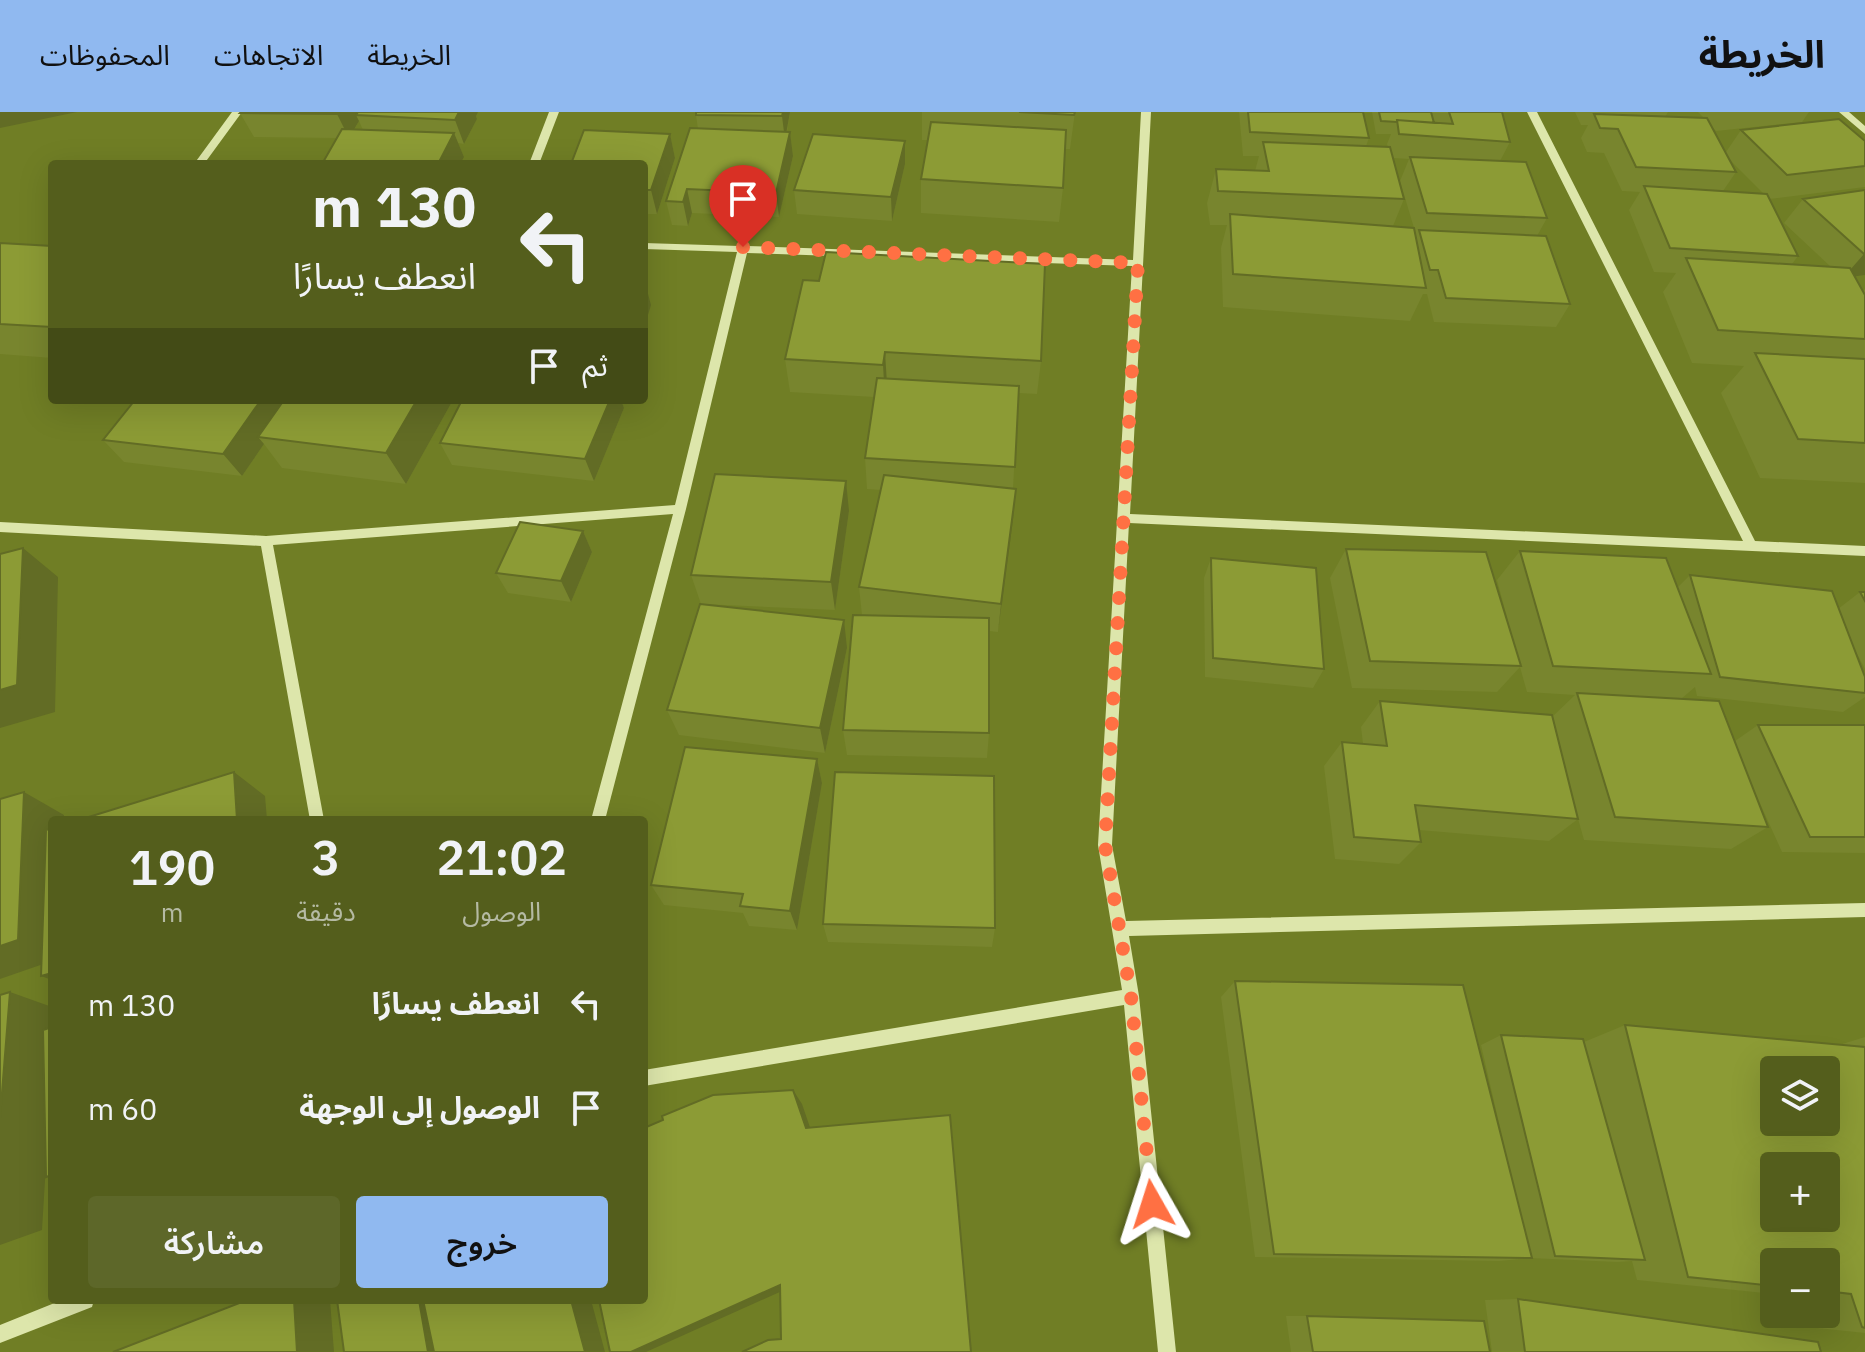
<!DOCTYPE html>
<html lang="ar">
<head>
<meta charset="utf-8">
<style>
	body { margin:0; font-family:"IBM Plex Sans","Noto Sans Arabic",sans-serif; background:#5d6729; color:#f1f3f6; direction:rtl; height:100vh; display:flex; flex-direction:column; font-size:30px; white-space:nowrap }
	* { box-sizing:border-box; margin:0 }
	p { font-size:26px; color:#b5baa3 }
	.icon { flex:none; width:44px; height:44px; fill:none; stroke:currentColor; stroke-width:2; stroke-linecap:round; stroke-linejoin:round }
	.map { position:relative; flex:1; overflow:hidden; direction:ltr }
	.side { position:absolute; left:48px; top:704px; width:600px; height:488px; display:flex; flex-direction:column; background:#545e1c; border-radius:8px; box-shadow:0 8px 32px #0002; direction:rtl }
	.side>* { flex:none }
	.banner { position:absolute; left:48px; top:48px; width:600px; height:244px; border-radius:8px; box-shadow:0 8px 32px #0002; direction:rtl; background:#545e1c; color:#f1f3f6; overflow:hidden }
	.controls { position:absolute; left:1760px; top:944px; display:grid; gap:16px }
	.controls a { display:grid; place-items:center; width:80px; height:80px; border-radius:8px; background:#545e1c; box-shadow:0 8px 32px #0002; font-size:40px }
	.pin { position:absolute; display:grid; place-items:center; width:68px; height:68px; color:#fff; margin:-82px -34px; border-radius:50% 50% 50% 0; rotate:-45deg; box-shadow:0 0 8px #0007 }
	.pin .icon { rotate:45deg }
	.me { position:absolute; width:88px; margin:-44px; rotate:354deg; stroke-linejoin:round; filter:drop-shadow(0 0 6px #0008) }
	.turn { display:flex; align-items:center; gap:28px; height:168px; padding:0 40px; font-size:36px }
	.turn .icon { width:104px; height:104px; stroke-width:2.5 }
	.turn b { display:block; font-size:56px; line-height:68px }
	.then { display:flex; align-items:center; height:76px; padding:0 40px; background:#0003; gap:16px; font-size:30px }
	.eta { display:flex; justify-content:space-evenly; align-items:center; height:136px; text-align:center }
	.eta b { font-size:48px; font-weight:600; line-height:56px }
	.button { display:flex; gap:16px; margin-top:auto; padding:16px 40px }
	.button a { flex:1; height:92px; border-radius:8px; background:#90b9f0; color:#111; font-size:32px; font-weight:600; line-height:92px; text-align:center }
	.button a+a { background:#5d6729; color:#f1f3f6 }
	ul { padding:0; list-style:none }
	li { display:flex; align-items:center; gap:24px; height:104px; padding:0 40px }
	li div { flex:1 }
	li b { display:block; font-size:30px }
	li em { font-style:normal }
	header { display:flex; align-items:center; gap:48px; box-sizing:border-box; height:112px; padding:0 40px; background:#90b9f0; color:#111 }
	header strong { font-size:38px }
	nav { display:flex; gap:44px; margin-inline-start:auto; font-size:28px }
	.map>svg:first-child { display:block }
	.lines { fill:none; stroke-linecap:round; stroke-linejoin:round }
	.minor { fill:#dde6ab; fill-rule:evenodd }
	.wall { fill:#78852e; fill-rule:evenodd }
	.shaded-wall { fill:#626c25 }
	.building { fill:#8c9b35; stroke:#626c25; stroke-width:2; fill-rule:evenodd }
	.route { stroke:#ff7043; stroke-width:14; stroke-dasharray:0 25.2 }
</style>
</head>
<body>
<header>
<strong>الخريطة</strong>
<nav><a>الخريطة</a><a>الاتجاهات</a><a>المحفوظات</a></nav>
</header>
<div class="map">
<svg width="1865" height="1240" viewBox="0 0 1865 1240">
	<rect width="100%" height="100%" fill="#707e25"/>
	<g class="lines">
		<!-- minor -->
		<path class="minor" d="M232,0H242L204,52H194Z
			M549,0H559L539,52H529Z
			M1141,0H1151L1130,402L1743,429L1527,0H1537L1755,429L1865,434V444L1129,411L1112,733L1126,809L1865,791V805L1129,824L1139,884L1176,1240H1158L1124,893L644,974V958L1122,878L1098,733L1132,154L747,141L686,397L605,708H591L673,402L273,433L324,708H310L261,434L0,420V410L266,424L675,393L737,140L644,137V131L739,134L743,132L748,134L1133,148Z
			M1839,0H1849L1865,14V22Z
			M62,1188H94L92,1195L0,1231V1213Z"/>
	</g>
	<!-- wall -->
	<path class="wall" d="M790,0L787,20H790L793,44L779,105L692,101L688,114L672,113L666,89L698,17L696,3Z
		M922,0H1075L1070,37H1065L1063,76L1059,110L921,101V67L927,28H922Z
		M1239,0H1363L1369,26L1366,34L1388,35L1387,32L1391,22H1376L1372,0H1431L1432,1V0H1502L1510,30L1500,49L1547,106L1537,124L1570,192L1556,215L1434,210L1427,182H1423L1410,209L1223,195L1221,136L1227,113H1210L1207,91L1216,57L1255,59L1259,44H1243ZM1393,46L1409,47L1400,69L1414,116L1393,114L1404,87Z
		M1575,0H1668L1665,5L1704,6L1698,0H1809L1802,10L1716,19L1711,14L1726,40L1741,18L1865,29V75L1769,87L1798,144L1792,152L1831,155L1784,111L1803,87L1865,78V163L1854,164L1863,179L1865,177V371L1760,366L1721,281L1744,254L1692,251L1663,180L1676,161L1654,160L1629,98L1640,80L1622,79L1604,41L1587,40L1581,26L1588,13H1581ZM1730,47L1732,50L1764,82L1723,79L1736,60Z
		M240,1L476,4L477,7L464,32L458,31L464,45L337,26L254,25ZM359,9L363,18H354Z
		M670,22L675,46L657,102H644V52Z
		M905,52L892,109L797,102L794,78Z
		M0,131L52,134V246L0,242Z
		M803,168L1041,249L1037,282L1018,281L1013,377H1016L1013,407L998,520L989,519V621L987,646L847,643L843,618L862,503L859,475L881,378L867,377L865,346L874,285L790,280L785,247Z
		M135,288H453L406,372L282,356L264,332L242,364L124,350L103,328Z
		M462,288H621L624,296L594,369L452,353L440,331Z
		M849,399L835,498L701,492L691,463Z
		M583,419L592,440L571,490L508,481L496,461Z
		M1346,437L1513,528L1497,468L1520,439L1677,476L1690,463L1838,497L1860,480H1865V557L1855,538L1865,565V585L1843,600L1697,584L1695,575L1681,587L1735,629L1758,613H1865V741L1782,740L1753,676L1768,715L1731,737L1584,728L1577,703L1578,707L1549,729L1419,718L1421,730L1399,752L1335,747L1324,654L1342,630L1363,632L1361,615L1380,589L1552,605L1575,583L1527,580L1520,555L1497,580L1352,576L1330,466Z
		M1211,446L1324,557L1313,576L1205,565L1204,466Z
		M847,536L825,641L679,623L667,598Z
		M817,647L822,671L797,818L749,814L743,801L664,793L651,773Z
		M823,812L995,816L992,835L828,830Z
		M1235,869L1505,1037L1481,933L1501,923L1584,930L1625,913L1839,933L1865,925V1221L1798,1214L1794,1202H1826V1150H1774V1182L1637,1168L1632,1149L1617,1150L1530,1146L1499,1149L1255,1145L1221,885Z
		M1518,1187L1821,1240H1492L1485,1188Z
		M1286,1204H1307L1490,1240H1291Z"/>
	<!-- shaded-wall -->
	<path class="shaded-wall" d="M0,0H77L0,16Z
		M339,0H364L356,3L359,9L349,26L337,2Z
		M459,0H478L476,4L477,7L464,32L455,8Z
		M783,0H790L785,28L782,4Z
		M790,20L793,44L779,105L776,81Z
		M454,21L464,45L460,52H438Z
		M670,22L675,46L657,102L651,78Z
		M905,29V52L892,109L891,85Z
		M687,77L692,101L688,114L683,90Z
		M1864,142H1865V163L1843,166Z
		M644,167L651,193L644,216Z
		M885,240L887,272L885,286L883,253Z
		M261,288H293L258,325L264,332L242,364L223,342Z
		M417,288H453L406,372L386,341Z
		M610,288H621L624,296L594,369L585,347Z
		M846,369L849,399L835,498L831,470Z
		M1016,377L1013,407L998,520L1001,492Z
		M583,419L592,440L571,490L561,469Z
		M23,436L58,465L55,600L0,616V578Z
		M844,508L847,536L825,641L820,616Z
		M817,647L822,671L797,818L790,799Z
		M234,660L265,684L267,708H237Z
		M24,680L64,703V708H52V849L0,867V834Z
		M52,861V868L41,864Z
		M10,880L52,895V953L42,1118L0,1133V1006Z
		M793,978L802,992L814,1027L806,1016Z
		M780,1173L791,1175L646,1240H631Z
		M294,1188H330L334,1240H297Z
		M419,1188H439L449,1240H428Z
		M571,1188H591L605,1240H585Z"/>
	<!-- building -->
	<path class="building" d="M241,0H339L337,2L240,1Z
		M358,0H459L455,8L356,3Z
		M696,0H783L782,4L696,3Z
		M1019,0H1075L1074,3Z
		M1248,0H1363L1369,26L1250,20Z
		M1379,0H1431L1434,11L1397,8V10L1381,9Z
		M1449,0H1502L1510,30L1399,22L1397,8L1453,12Z
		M1594,2L1707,6L1736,60L1636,55L1618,17L1600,16Z
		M1839,7L1865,29V54L1787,63L1741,18Z
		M931,10L1066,18L1063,76L921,67Z
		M690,16L790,20L776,81L687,77L683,90L666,89Z
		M342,17L454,21L438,52H322Z
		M584,18L670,22L651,78H644V52H571Z
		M813,22L905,29L891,85L794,78Z
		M1263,30L1390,35L1404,87L1218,79L1216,57L1269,59Z
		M1410,45L1526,50L1547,106L1427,101Z
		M1644,74L1767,82L1798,144L1670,136Z
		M1865,78V142H1864L1803,87Z
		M1230,102L1414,116L1426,176L1233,162Z
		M1419,118L1546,124L1570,192L1446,186L1438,158H1430Z
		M0,131L52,134V215L0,212Z
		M826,140L1045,152L1041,249L885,240L883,253L785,247L803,168L819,169Z
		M1686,146L1850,156L1865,183V227L1718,218Z
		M1755,241L1865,247V331L1798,327Z
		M877,266L1019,274L1015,355L865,346Z
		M135,288H261L223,342L103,328Z
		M284,288H417L386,341L258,325Z
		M462,288H610L585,347L440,331Z
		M715,362L846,369L831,470L691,463Z
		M884,363L1016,377L1001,492L859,475Z
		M520,410L583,419L561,469L496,461Z
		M23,436L17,573L0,578V442Z
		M1346,437L1486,440L1521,554L1370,549Z
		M1520,439L1666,446L1711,562L1553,554Z
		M1211,446L1316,456L1324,557L1213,546Z
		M1690,463L1832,479L1865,565V581L1720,565Z
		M1860,480H1865V489Z
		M700,492L844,508L820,616L667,598Z
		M853,503L989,506V621L843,618Z
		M1577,581L1719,589L1768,715L1615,705Z
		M1380,589L1552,603L1578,707L1415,693L1421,730L1354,725L1342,630L1387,634Z
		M1758,613H1865V725H1810Z
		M685,635L817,647L790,799L740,794L743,782L651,773Z
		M234,660L237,708H79Z
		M835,660L994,664L995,816L823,812Z
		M24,680L18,828L0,834V687Z
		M52,716V861L41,864L46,718Z
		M1235,869L1463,873L1532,1146L1274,1142Z
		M10,880L0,1006V883Z
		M1625,913L1865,935V1216L1862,1215L1851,1182L1826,1179V1150H1774V1174L1688,1165ZM1774,958H1826V1010H1774ZM1774,1054H1826V1106H1774Z
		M52,915V1063L46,1065L43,918Z
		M1501,923L1583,927L1645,1148L1555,1144Z
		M793,978L806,1016L950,1003L971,1240H742L768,1228L781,1227L780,1173L631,1240H610L599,1188H644V1016L663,1008L662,1004L713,983Z
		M1518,1187L1818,1230L1821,1240H1525Z
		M247,1188H294L297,1240H113Z
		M337,1188H419L428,1240H344Z
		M423,1188H571L585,1240H434Z
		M1307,1204L1484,1209L1490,1240H1313Z"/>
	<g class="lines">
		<!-- route -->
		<path class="route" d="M743,135L1138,151L1105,733L1131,884L1152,1092"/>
	</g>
</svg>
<div class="controls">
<a><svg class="icon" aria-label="layers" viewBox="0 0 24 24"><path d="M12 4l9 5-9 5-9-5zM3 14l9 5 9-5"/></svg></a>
<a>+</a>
<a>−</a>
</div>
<div class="pin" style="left:743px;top:135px;background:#d93025"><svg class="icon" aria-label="arrive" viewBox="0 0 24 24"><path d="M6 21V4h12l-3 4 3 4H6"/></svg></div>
<svg class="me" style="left:1152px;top:1092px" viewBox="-20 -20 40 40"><path d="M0-17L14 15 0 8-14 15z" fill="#ff7043" stroke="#fff" stroke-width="4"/></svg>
<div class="banner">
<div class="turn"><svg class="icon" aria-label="left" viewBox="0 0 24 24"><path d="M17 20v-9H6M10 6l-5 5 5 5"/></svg><div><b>130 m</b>انعطف يسارًا</div></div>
<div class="then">ثم<svg class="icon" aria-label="arrive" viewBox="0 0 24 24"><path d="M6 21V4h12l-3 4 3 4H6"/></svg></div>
</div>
<section class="side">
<div class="eta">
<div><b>21:02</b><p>الوصول</p></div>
<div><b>3</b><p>دقيقة</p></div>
<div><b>190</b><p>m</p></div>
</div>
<ul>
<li><svg class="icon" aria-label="left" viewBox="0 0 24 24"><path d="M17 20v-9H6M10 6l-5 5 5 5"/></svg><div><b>انعطف يسارًا</b></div><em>130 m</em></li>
<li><svg class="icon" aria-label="arrive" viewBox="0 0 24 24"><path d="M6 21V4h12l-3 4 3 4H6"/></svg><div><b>الوصول إلى الوجهة</b></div><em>60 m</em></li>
</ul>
<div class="button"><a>خروج</a><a>مشاركة</a></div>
</section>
</div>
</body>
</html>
